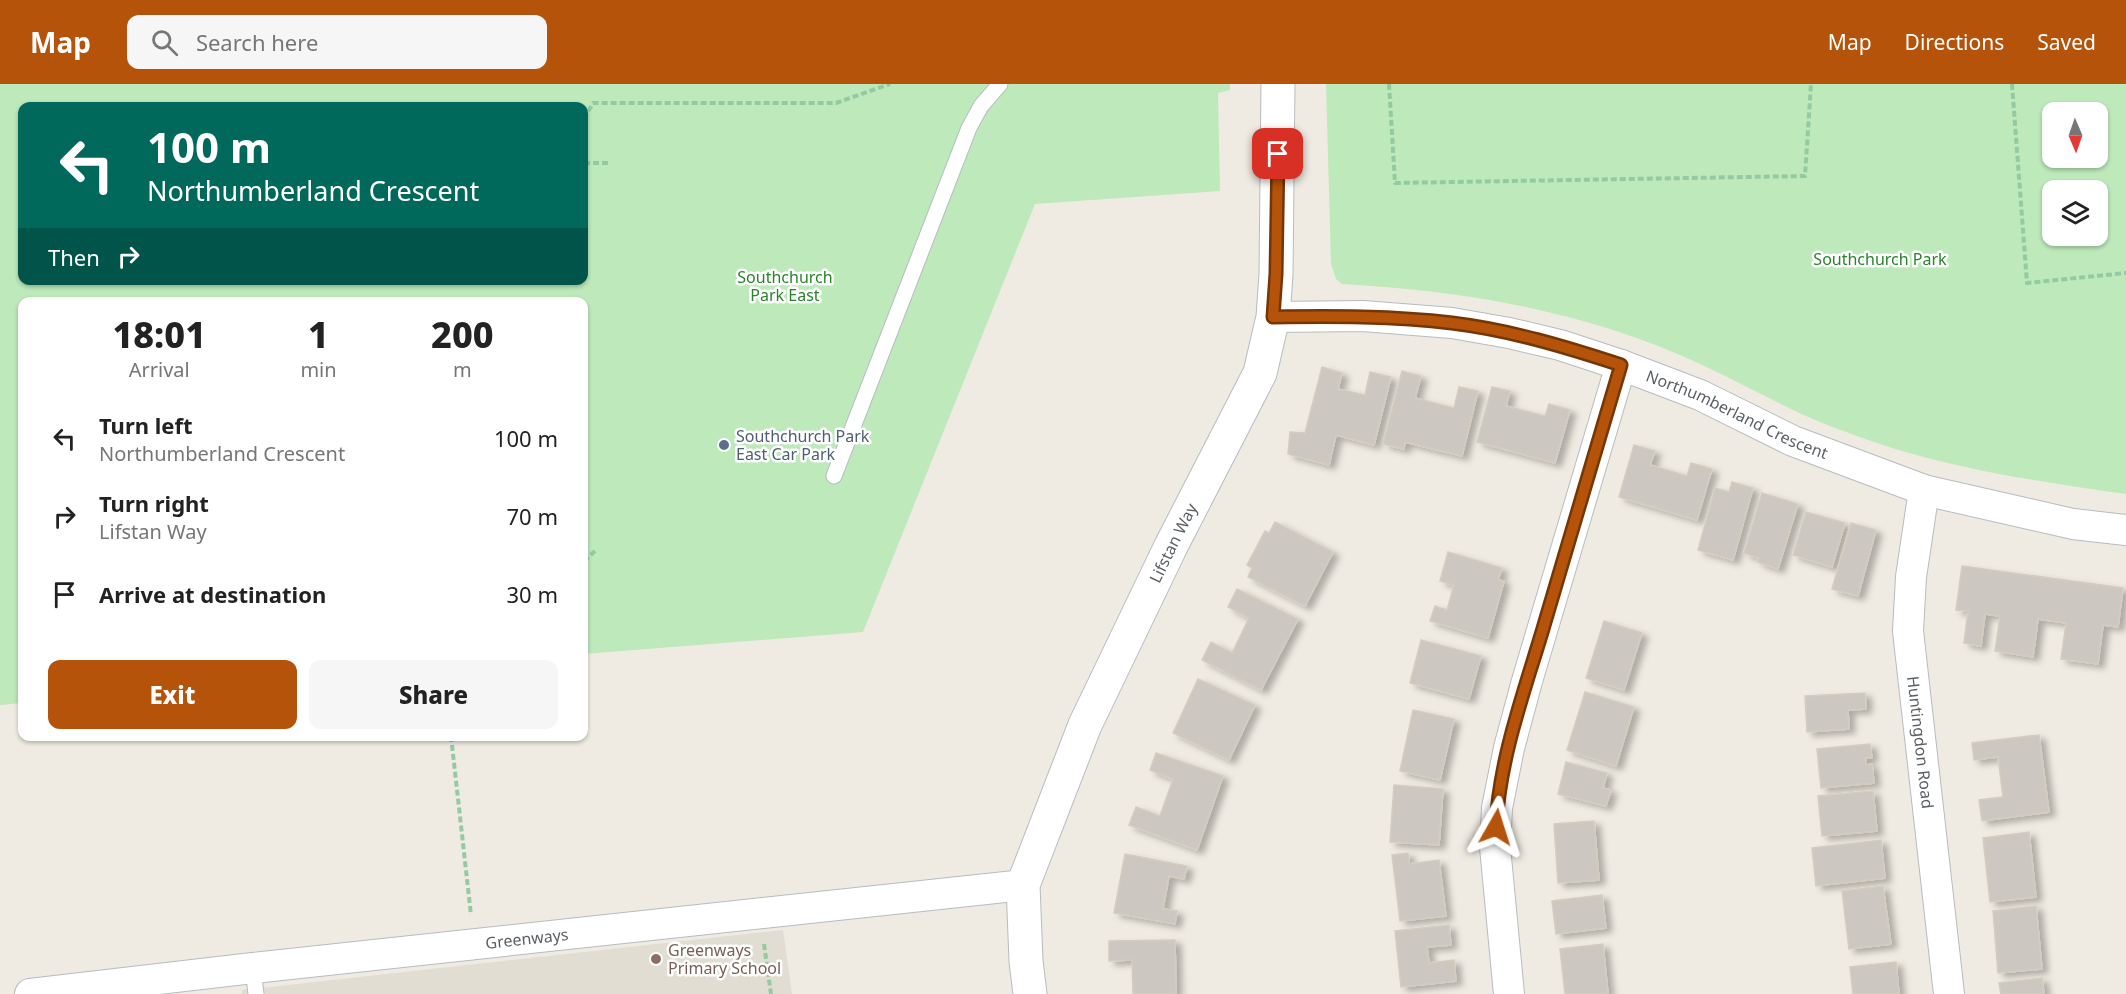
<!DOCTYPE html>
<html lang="en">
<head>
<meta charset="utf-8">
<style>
	body { margin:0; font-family:"Noto Sans",sans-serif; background:#f6f6f6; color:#222; height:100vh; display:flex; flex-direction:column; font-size:22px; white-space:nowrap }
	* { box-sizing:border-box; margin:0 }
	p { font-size:20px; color:#767676 }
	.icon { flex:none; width:33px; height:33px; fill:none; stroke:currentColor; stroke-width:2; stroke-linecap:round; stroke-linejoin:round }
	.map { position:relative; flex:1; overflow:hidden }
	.side { position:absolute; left:18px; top:213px; width:570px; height:444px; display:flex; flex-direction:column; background:#fff; border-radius:12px; box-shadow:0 2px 4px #0004 }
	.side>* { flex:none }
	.hud { position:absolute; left:18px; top:18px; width:570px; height:183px; border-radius:12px; box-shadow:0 2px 4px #0004; background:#00695c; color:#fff; overflow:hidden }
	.needle { width:39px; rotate:178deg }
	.buttons { position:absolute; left:2042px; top:18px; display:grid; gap:12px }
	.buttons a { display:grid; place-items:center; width:66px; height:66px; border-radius:12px; background:#fff; box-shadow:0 2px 4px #0004; font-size:30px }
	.pin { position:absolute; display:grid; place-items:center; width:51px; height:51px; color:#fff; margin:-26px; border-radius:12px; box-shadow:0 3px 9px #0006 }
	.me { position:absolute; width:66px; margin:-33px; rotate:6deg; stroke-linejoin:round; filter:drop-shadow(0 0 4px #0008) }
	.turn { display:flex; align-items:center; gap:21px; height:126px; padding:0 30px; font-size:27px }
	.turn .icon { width:78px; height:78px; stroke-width:2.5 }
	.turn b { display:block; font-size:42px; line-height:51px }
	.then { display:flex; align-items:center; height:57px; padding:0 30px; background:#0003; gap:12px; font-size:22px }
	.eta { display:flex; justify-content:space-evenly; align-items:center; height:102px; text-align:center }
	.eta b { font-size:36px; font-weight:800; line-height:42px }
	.primary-button { display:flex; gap:12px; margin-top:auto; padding:12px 30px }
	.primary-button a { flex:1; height:69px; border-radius:12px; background:#b45309; color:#fff; font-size:24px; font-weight:800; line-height:69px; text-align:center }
	.primary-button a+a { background:#f6f6f6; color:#222 }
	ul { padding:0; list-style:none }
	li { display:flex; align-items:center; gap:18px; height:78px; padding:0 30px }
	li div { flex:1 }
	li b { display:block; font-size:22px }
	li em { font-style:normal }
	header { display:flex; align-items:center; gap:36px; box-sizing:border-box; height:84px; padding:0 30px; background:#b45309; color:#fff }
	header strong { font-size:28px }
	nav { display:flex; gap:33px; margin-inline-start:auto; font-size:21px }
	.search { width:420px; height:54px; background:#f6f6f6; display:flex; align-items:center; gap:15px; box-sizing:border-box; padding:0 21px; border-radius:12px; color:#767676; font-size:22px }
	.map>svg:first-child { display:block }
	.education { fill:#e1ddd2 }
	.green { fill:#bde9bb; fill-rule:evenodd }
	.building { fill:#ccc8c1; stroke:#d4cdbf; stroke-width:1.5; filter:url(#shadow) }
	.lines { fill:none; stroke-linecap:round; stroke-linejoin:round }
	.service-casing { stroke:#b7bbc0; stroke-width:17 }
	.minor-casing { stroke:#b7bbc0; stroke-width:32 }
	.tertiary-casing { stroke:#b7bbc0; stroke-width:35 }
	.path { stroke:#94caa1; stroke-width:4; stroke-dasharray:6 3; stroke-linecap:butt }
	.service { stroke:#fff; stroke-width:15 }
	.minor { stroke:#fff; stroke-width:30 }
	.tertiary { stroke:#fff; stroke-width:33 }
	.route-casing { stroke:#753606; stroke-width:15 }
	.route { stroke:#b45309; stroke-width:10 }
	.service-dot { fill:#5c6f8a; stroke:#fff; stroke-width:2 }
	.education-dot { fill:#8d6e63; stroke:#fff; stroke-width:2 }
	.labels { text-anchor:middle; stroke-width:5; stroke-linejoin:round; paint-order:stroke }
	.park-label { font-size:16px; fill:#2b822c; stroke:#fff }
	.street-label { font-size:16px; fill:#5a5f64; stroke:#fff }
	.service-label { font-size:16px; fill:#4e5e75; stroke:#fff; text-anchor:start }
	.education-label { font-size:16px; fill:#785e54; stroke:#fff; text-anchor:start }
</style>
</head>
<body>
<header>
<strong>Map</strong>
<div class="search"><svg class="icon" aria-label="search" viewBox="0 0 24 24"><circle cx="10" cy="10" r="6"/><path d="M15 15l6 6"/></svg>Search here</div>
<nav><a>Map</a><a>Directions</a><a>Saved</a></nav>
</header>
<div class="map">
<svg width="2126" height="910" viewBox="0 0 2126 910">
	<defs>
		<filter id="shadow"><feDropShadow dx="6" dy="4" stdDeviation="3" flood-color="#0004"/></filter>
	</defs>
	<rect width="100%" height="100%" fill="#efebe2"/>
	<!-- education -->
	<path class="education" d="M783,846L792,910H242V906Z"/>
	<!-- green -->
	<path class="green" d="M0,0H1230V6L1218,9L1220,107L1035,120L863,548L584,570V218H22V619L0,621ZM22,22H584V196H22Z
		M1326,0H2126V410C2043,398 1957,386 1877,359C1848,349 1820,339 1793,326C1746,303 1701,278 1653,260C1554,222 1448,206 1342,200L1336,195L1331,180ZM2097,28V74H2052V28ZM2052,106H2097V152H2052Z"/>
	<!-- building -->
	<path class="building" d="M1322,283L1342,289L1338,305L1365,311L1370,288L1391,293L1374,361L1336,351L1329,381L1288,370L1290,348L1305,349Z
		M1402,287L1421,292L1415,314L1454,324L1459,303L1478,307L1462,372L1405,358L1404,365L1383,360Z
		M1492,303L1510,307L1506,322L1545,332L1549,320L1570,326L1555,379L1477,358Z
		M1634,361L1655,367L1650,381L1687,392L1691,379L1712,385L1697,436L1619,413Z
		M1732,398L1753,404L1733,476L1698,466L1715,404L1729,408Z
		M1762,409L1798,420L1778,485L1758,478L1759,474L1744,469Z
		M1806,428L1845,439L1832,483L1793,471Z
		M1275,438L1333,468L1305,522L1248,493L1252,484L1247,481L1265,447L1269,449Z
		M1851,439L1876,446L1858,512L1832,505Z
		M1448,468L1502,484L1498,496L1504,497L1488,554L1430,537L1435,522L1447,526L1454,501L1440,497Z
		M1962,482L2123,504L2118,543L2103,541L2098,580L2061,575L2066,539L2038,535L2033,573L1995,567L2000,532L1985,530L1981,562L1964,559L1968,527L1956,526Z
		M1237,505L1298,535L1261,606L1202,576L1211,558L1232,569L1249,534L1228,523Z
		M1604,537L1642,549L1624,606L1586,594Z
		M1421,556L1481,572L1469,615L1410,599Z
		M1198,595L1255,621L1229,676L1173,649Z
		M1585,608L1634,623L1616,682L1567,666Z
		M1865,609L1866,625L1848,626L1849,645L1807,648L1805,612Z
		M1413,626L1454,635L1440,696L1400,687Z
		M2039,651L2049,728L1982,737L1979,716L2003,713L1998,673L1974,676L1972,659Z
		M1870,660L1872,674H1866V681L1872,680L1874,699L1821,704L1817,665Z
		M1156,669L1223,692L1197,766L1129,741L1136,723L1160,732L1173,695L1150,686Z
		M1566,678L1607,689L1603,704L1611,706L1606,722L1558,710Z
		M1394,701L1443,705L1439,761L1390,758Z
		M1873,707L1877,747L1822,752L1818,712Z
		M1594,737L1599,796L1558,799L1554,740Z
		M2029,748L2036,813L1990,818L1983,754Z
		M1881,756L1885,794L1816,802L1812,764Z
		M1408,769L1409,780L1439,776L1446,832L1400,837L1392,771Z
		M1125,770L1187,782L1184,795L1169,792L1163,825L1177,827L1175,840L1114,829Z
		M1883,802L1891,860L1849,865L1842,807Z
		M1602,811L1606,844L1556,850L1552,817Z
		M2036,822L2042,885L1998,889L1993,827Z
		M1449,841L1451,861L1427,863L1429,879L1454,876L1456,897L1401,903L1395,847Z
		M1175,856L1176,910H1133L1132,876L1109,877V857Z
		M1603,860L1608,910H1565L1560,865Z
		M1896,878L1899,910H1853L1850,883Z
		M2042,894L2044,910H2001L1999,899Z"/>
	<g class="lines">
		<defs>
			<path id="service" d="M834,392L969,44L981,22L1000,0
				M253,884L256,910"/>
			<g id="minor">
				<path id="s1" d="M1273,233L1363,232L1452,239L1509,249L1560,261L1621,281L1700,311L1793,357L1924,406L2073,440L2126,446"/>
				<path id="s2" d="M1924,406L1911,493L1908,547L1949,910"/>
				<path id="s3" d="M30,910L253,884L1023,801"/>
				<path d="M1509,910L1495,763L1497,724L1509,664L1527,597L1621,281"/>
			</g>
			<g id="tertiary">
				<path id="s4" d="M1030,910L1026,877L1023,801L1085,641L1171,462L1260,289L1273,233L1276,190L1278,0"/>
			</g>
		</defs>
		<!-- service casing -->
		<use href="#service" class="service-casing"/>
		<!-- minor casing -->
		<use href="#minor" class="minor-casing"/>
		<!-- tertiary casing -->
		<use href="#tertiary" class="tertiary-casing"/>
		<!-- path -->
		<path class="path" d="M1389,0L1395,99L1805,92L1811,0
			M2012,0L2027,199L2126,189
			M584,35L593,19H836L890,0
			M584,79H609
			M584,477L595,467
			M451,652L471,831
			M764,860L771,910"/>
		<!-- service -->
		<use href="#service" class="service"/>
		<!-- minor -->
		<use href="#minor" class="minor"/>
		<!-- tertiary -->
		<use href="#tertiary" class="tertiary"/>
	</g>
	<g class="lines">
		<defs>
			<path id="route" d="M1278,70L1276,190L1273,233C1333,232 1393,232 1452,239C1510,246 1566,263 1621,281C1595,370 1568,459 1542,548C1523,611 1499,677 1496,743"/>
		</defs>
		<!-- route casing -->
		<use href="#route" class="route-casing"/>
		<!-- route -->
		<use href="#route" class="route"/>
	</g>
	<!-- markers -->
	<circle class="service-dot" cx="724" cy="361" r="6"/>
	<circle class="education-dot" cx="656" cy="875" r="6"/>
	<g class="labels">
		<!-- park labels -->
		<g class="park-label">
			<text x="1880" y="181">Southchurch Park</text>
			<text x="785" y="199">Southchurch<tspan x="785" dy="18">Park East</tspan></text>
		</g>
		<!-- street labels -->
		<g class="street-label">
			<text dy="6" stroke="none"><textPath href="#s1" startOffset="480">Northumberland Crescent</textPath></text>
			<text dy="6" stroke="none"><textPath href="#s4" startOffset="483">Lifstan Way</textPath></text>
			<text dy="6" stroke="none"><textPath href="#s2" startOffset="254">Huntingdon Road</textPath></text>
			<text dy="6" stroke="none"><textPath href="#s3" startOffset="500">Greenways</textPath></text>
		</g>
		<!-- service labels -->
		<g class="service-label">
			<text x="736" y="358">Southchurch Park<tspan x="736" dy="18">East Car Park</tspan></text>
		</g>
		<!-- education labels -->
		<g class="education-label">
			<text x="668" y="872">Greenways<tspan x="668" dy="18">Primary School</tspan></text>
		</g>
	</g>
</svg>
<div class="buttons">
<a><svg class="needle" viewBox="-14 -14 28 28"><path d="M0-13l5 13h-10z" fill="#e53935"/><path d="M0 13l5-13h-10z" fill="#767676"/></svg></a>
<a><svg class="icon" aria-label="layers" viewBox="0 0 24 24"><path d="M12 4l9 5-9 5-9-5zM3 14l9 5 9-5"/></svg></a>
</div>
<div class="pin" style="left:1278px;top:70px;background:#d93025"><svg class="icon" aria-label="arrive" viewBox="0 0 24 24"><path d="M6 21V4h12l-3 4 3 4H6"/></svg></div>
<svg class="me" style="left:1496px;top:743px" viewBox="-20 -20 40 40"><path d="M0-17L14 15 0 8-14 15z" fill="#b45309" stroke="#fff" stroke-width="4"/></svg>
<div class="hud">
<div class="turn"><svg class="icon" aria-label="left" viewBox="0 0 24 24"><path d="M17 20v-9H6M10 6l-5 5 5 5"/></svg><div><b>100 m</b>Northumberland Crescent</div></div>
<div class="then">Then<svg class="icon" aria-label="right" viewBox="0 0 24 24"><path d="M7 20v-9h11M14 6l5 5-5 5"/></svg></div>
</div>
<section class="side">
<div class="eta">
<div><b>18:01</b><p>Arrival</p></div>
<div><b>1</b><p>min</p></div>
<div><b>200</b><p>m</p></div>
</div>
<ul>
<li><svg class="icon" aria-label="left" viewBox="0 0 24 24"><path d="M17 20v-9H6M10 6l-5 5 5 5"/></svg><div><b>Turn left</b><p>Northumberland Crescent</p></div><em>100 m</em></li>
<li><svg class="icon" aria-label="right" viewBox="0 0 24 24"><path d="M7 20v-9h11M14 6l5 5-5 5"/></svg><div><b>Turn right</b><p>Lifstan Way</p></div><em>70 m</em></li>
<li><svg class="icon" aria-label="arrive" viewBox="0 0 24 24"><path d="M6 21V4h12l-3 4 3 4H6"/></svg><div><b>Arrive at destination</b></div><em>30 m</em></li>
</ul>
<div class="primary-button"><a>Exit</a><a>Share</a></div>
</section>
</div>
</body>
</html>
